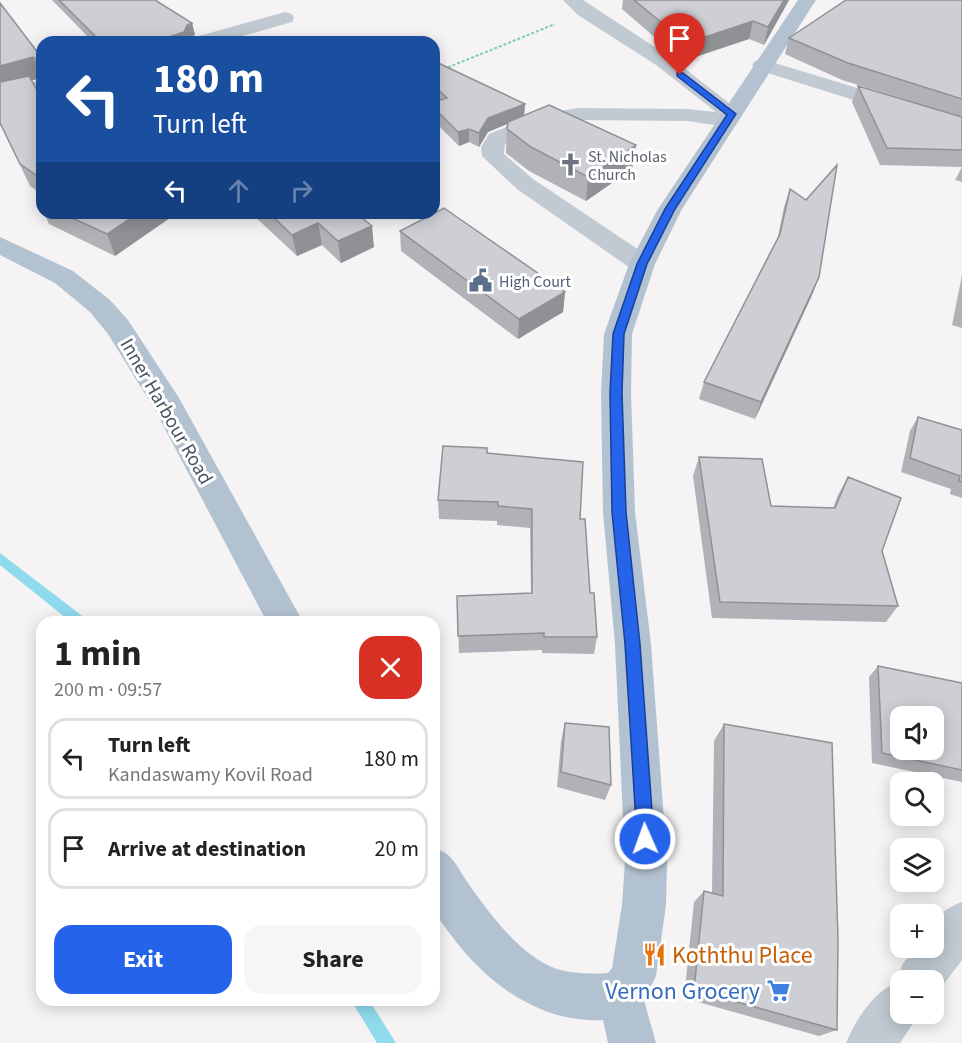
<!DOCTYPE html>
<html lang="en">
<head>
<meta charset="utf-8">
<style>
	body { margin:0; font-family:"Source Sans 3",sans-serif; background:#f6f6f6; color:#222; height:100vh; display:flex; flex-direction:column; font-size:22px; white-space:nowrap }
	* { box-sizing:border-box; margin:0 }
	p { font-size:20px; color:#767676 }
	.icon { flex:none; width:33px; height:33px; fill:none; stroke:currentColor; stroke-width:2; stroke-linecap:round; stroke-linejoin:round }
	.map { position:relative; flex:1; overflow:hidden }
	.details { position:absolute; left:36px; top:616px; width:404px; height:390px; display:flex; flex-direction:column; background:#fff; border-radius:18px; box-shadow:0 3px 15px #0003 }
	.details>* { flex:none }
	.guide { position:absolute; left:36px; top:36px; width:404px; height:183px; border-radius:18px; box-shadow:0 3px 15px #0003; background:#1a4fa0; color:#fff; overflow:hidden }
	.fabs { position:absolute; left:890px; top:706px; display:grid; gap:12px }
	.fabs a { display:grid; place-items:center; width:54px; height:54px; border-radius:12px; background:#fff; box-shadow:0 3px 15px #0003; font-size:30px }
	.pin { position:absolute; display:grid; place-items:center; width:51px; height:51px; color:#fff; margin:-62px -26px; border-radius:50% 50% 50% 0; rotate:-45deg; box-shadow:0 0 6px #0007 }
	.pin .icon { rotate:45deg }
	.me { position:absolute; width:66px; margin:-33px; rotate:358deg; stroke-linejoin:round; filter:drop-shadow(0 0 4px #0008) }
	.turn { display:flex; align-items:center; gap:21px; height:126px; padding:0 18px; font-size:27px }
	.turn .icon { width:78px; height:78px; stroke-width:2.5 }
	.turn b { display:block; font-size:42px; line-height:51px }
	.lanes { display:flex; align-items:center; height:57px; padding:0 18px; background:#0003; justify-content:center; gap:30px; direction:ltr }
	.lanes .off { opacity:.35 }
	.round { display:grid; place-items:center; flex:none; width:63px; height:63px; border-radius:18px; background:#f6f6f6 }
	.headline { display:flex; align-items:center; justify-content:space-between; height:102px; padding:0 18px }
	h1 { font-size:36px; font-weight:700; line-height:45px }
	.cta { display:flex; gap:12px; margin-top:auto; padding:12px 18px }
	.cta a { flex:1; height:69px; border-radius:18px; background:#2563eb; color:#fff; font-size:24px; font-weight:700; line-height:69px; text-align:center }
	.cta a+a { background:#f6f6f6; color:#222 }
	ul { padding:0; list-style:none }
	li { display:flex; align-items:center; gap:18px; height:81px; margin:0 12px 9px; padding:0 6px; border:3px solid #e0e0e0; border-radius:18px }
	li div { flex:1 }
	li b { display:block; font-size:22px }
	li em { font-style:normal }
	.map>svg:first-child { display:block }
	.lines { fill:none; stroke-linecap:round; stroke-linejoin:round }
	.stream { fill:#90daee; fill-rule:evenodd }
	.path { stroke:#7ad0a6; stroke-width:2; stroke-dasharray:3 2; stroke-linecap:butt }
	.street { fill:#c1cad2; fill-rule:evenodd }
	.primary { fill:#b3c2d1; fill-rule:evenodd }
	.wall { fill:#b0b2b7 }
	.shaded-wall { fill:#909195 }
	.building { fill:#cdcfd5; stroke:#909195; stroke-width:1.5; fill-rule:evenodd }
	.route { fill:#2563eb; stroke:#184099; stroke-width:1.5 }
	.labels { text-anchor:middle; stroke-width:6; stroke-linejoin:round; paint-order:stroke }
	.far-worship-label { font-size:16px; fill:#5b616d; stroke:#fff; text-anchor:start }
	.far-service-label { font-size:16px; fill:#4e5e75; stroke:#fff; text-anchor:start }
	.street-label { font-size:20px; fill:#4a5661; stroke:#fff }
	.near-food-label { font-size:24px; fill:#c56008; stroke:#fff; text-anchor:start }
	.near-shop-label { font-size:24px; fill:#366cbe; stroke:#fff; text-anchor:end }
</style>
</head>
<body>
<div class="map">
<svg width="962" height="1043" viewBox="0 0 962 1043">
	<rect width="100%" height="100%" fill="#f5f3f3"/>
	<g class="lines">
		<!-- stream -->
		<path class="stream" d="M0,553L85,618L86,622H71L0,565Z
			M351,1000H369L396,1043H377Z"/>
		<!-- path -->
		<path class="path" d="M434,73L555,24"/>
		<!-- street -->
		<path class="street" d="M563,0H583L670,57L743,114L735,125L727,127L688,121L577,120L548,126L505,144L504,154L533,179L651,258L655,264L651,270L642,272L633,270L517,189L482,156L481,147L489,134L534,116L577,108L688,109L716,112L656,65L578,15Z
			M285,12L292,14L294,18L292,22L221,42H189L192,38Z
			M762,59L962,120V134L755,69L752,65L755,61Z
			M42,80V93L0,104V91Z
			M962,902V960L934,997L933,981H900V1014H919L900,1043H846C855,1021 873,992 896,983L902,965L915,948H933C933,921 936,912 962,902Z"/>
		<!-- primary -->
		<path class="primary" d="M798,0H816L682,209L655,264L632,334L631,393L635,512L651,644L667,861L666,905L656,976L644,1000L656,1043H608L603,1020C543,1023 493,988 457,943C450,933 437,919 434,908C430,896 434,862 434,848C454,854 456,866 468,883C489,913 521,957 557,969C573,974 591,974 608,973L612,968L622,905L625,861L615,644L603,512L601,393L604,334L629,264L658,209Z
			M0,237L73,271L110,300L128,320L179,398L303,622H267L155,410L108,334L90,312L55,283L0,255Z"/>
	</g>
	<!-- wall -->
	<path class="wall" d="M52,0H155L192,23L195,35L190,37L188,42H93Z
		M623,0H789L764,45L749,39L689,59L659,41L622,9Z
		M962,0V182L955,180L962,167L880,165L852,102L858,86L914,102L842,80L785,54L789,38Z
		M0,3L42,58V80L41,78L31,80L42,99V194L30,186L0,123Z
		M434,61L525,104L524,115L636,145L632,169L586,201L529,171L506,153L507,124L488,132L479,147L469,142L459,146L434,121V102L436,101L434,99Z
		M790,189L819,277L812,295L755,419L699,399L704,382L777,241L784,207Z
		M44,213H177L115,256L49,224Z
		M251,213H356L374,247L341,263L322,245L297,256Z
		M400,231L565,292L563,312L518,339L401,251Z
		M962,275V328L952,325Z
		M918,417L962,430V498L950,494L951,489L901,472L910,431Z
		M487,453L580,519L590,593L597,637L594,654L542,653V650L459,653L457,596L531,593L530,528L497,525V521L439,519L438,500Z
		M699,457L771,506L833,508L838,495L848,477L882,551L898,606L886,622L712,618L693,476Z
		M878,666L962,683V782L872,763L869,677Z
		M565,723L611,785L605,800L557,787L561,741Z
		M724,724L837,1030L819,1036L684,998L694,902L704,891L712,893L714,741Z"/>
	<!-- shaded-wall -->
	<path class="shaded-wall" d="M784,0H789L764,45L768,27Z
		M753,21L749,39L689,59L693,41Z
		M192,23L195,35L190,37L188,42H154Z
		M33,57L36,65L42,63V80L41,78L0,89V66Z
		M525,104L524,117L488,132L479,147V133L488,118Z
		M469,129V142L459,146L458,132Z
		M636,145L632,169L586,201L588,177Z
		M138,213H177L115,256L107,234Z
		M318,223L322,245L297,256L292,235Z
		M372,226L374,247L341,263L338,241Z
		M819,277L812,295L755,419L761,402Z
		M565,292L563,312L518,339L519,319Z"/>
	<!-- building -->
	<path class="building" d="M59,0H155L192,23L187,25L184,32L154,42H101Z
		M634,0H784L768,27L753,21L693,41L662,23Z
		M846,0H962V99L848,63L789,38Z
		M0,3L42,58V63L36,65V59L33,57L0,66Z
		M434,61L525,104L488,118L479,133L469,129L458,132L434,108V102L447,98L434,86Z
		M29,76L42,99V179L20,164L0,123V82Z
		M858,86L962,117V150L887,148Z
		M549,105L636,145L588,177L531,147L507,129L508,122Z
		M837,165L819,277L761,402L704,382L780,234L790,189L806,200Z
		M444,208L565,292L519,319L400,231Z
		M61,213H138L107,234Z
		M269,213H356L372,226L338,241L318,223L292,235Z
		M918,417L962,430V482L959,481L960,476L910,458Z
		M443,446L487,448V453L583,462L580,519H585L590,593H594L597,637H544V633L458,636L457,596L532,593V509L498,506V502L438,500Z
		M699,457L762,459L771,506L835,508L848,477L901,498L882,551L898,606L720,602Z
		M878,666L962,683V770L882,753ZM900,717H933V750H900Z
		M565,723L609,727L611,785L561,772Z
		M724,724L832,743L838,940L837,1030L694,990L704,891L723,896Z"/>
	<!-- route -->
	<path class="route" d="M677,73H683L736,114L675,209L647,264L624,334L622,393L626,512L640,644L654,839L651,845L645,848L639,845L637,839L625,644L612,512L610,393L613,334L637,264L665,209L727,115L677,76Z"/>
	<!-- icons -->
	<defs>
		<symbol id="church-bare" viewBox="-9 -9 18 18"><path d="M-1.2-6h2.4v3.5h3.3v2.4h-3.3V6h-2.4V-.1h-3.3v-2.4h3.3Z" fill="#6b7280" stroke="#fff" stroke-width="2.5" paint-order="stroke"/></symbol>
		<symbol id="civic-bare" viewBox="-9 -9 18 18"><path d="M-.6-6.5H3V-4.5H.6V-3L4-1V1h2V6H-6V1h2V-1L-.6-3ZM-1.2 2.5V6h2.4V2.5Z" fill="#5c6f8a" stroke="#fff" stroke-width="2.5" paint-order="stroke"/></symbol>
		<symbol id="restaurant-bare" viewBox="-9 -9 18 18"><path d="M-5-6h1v4h1v-4h1v4h1v-4h1v5L-1.5 .5V6h-2V.5L-5-1ZM5-6V6H3V1.5H1.5Q1.5-4 5-6Z" fill="#e8710a" stroke="#fff" stroke-width="2.5" paint-order="stroke"/></symbol>
		<symbol id="supermarket-bare" viewBox="-9 -9 18 18"><path d="M-6-5.5h2.5l.6 2H6L4.5 2H-2.5L-4.4-4H-6ZM-1.5 3.2a1.3 1.3 0 1 0 .1 0ZM3 3.2a1.3 1.3 0 1 0 .1 0Z" fill="#3f7fe0" stroke="#fff" stroke-width="2.5" paint-order="stroke"/></symbol>
	</defs>
	<g fill-rule="evenodd">
		<use href="#church-bare" x="554" y="148" width="33" height="33"/>
		<use href="#civic-bare" x="464" y="264" width="33" height="33"/>
		<use href="#restaurant-bare" x="638" y="938" width="33" height="33"/>
		<use href="#supermarket-bare" x="762" y="974" width="33" height="33"/>
	</g>
	<g class="labels">
		<!-- far-worship labels -->
		<g class="far-worship-label">
			<text x="588" y="162">St. Nicholas<tspan x="588" dy="18">Church</tspan></text>
		</g>
		<!-- far-service labels -->
		<g class="far-service-label">
			<text x="499" y="287">High Court</text>
		</g>
		<!-- street labels -->
		<g class="street-label">
			<text transform="translate(167 411) rotate(60)" y="7">Inner Harbour Road</text>
		</g>
		<!-- near-food labels -->
		<g class="near-food-label">
			<text x="672" y="963">Koththu Place</text>
		</g>
		<!-- near-shop labels -->
		<g class="near-shop-label">
			<text x="760" y="999">Vernon Grocery</text>
		</g>
	</g>
</svg>
<div class="fabs">
<a><svg class="icon" aria-label="sound" viewBox="0 0 24 24"><path d="M4 9h4l5-4v14l-5-4H4zM17 9q2 3 0 6"/></svg></a>
<a><svg class="icon" aria-label="search" viewBox="0 0 24 24"><circle cx="10" cy="10" r="6"/><path d="M15 15l6 6"/></svg></a>
<a><svg class="icon" aria-label="layers" viewBox="0 0 24 24"><path d="M12 4l9 5-9 5-9-5zM3 14l9 5 9-5"/></svg></a>
<a>+</a>
<a>−</a>
</div>
<div class="pin" style="left:680px;top:75px;background:#d93025"><svg class="icon" aria-label="arrive" viewBox="0 0 24 24"><path d="M6 21V4h12l-3 4 3 4H6"/></svg></div>
<svg class="me" style="left:645px;top:839px" viewBox="-20 -20 40 40"><circle r="17" fill="#2563eb" stroke="#fff" stroke-width="3"/><path d="M0-11L8 9 0 5-8 9z" fill="#fff"/></svg>
<div class="guide">
<div class="turn"><svg class="icon" aria-label="left" viewBox="0 0 24 24"><path d="M17 20v-9H6M10 6l-5 5 5 5"/></svg><div><b>180 m</b>Turn left</div></div>
<div class="lanes"><svg class="icon" aria-label="left" viewBox="0 0 24 24"><path d="M17 20v-9H6M10 6l-5 5 5 5"/></svg><svg class="icon off" aria-label="ahead" viewBox="0 0 24 24"><path d="M12 20V5M6 11l6-6 6 6"/></svg><svg class="icon off" aria-label="right" viewBox="0 0 24 24"><path d="M7 20v-9h11M14 6l5 5-5 5"/></svg></div>
</div>
<section class="details">
<div class="headline"><div><h1>1 min</h1><p>200 m · 09:57</p></div><a class="round" style="background:#d93025;color:#fff"><svg class="icon" aria-label="close" viewBox="0 0 24 24"><path d="M6 6l12 12M18 6L6 18"/></svg></a></div>
<ul>
<li><svg class="icon" aria-label="left" viewBox="0 0 24 24"><path d="M17 20v-9H6M10 6l-5 5 5 5"/></svg><div><b>Turn left</b><p>Kandaswamy Kovil Road</p></div><em>180 m</em></li>
<li><svg class="icon" aria-label="arrive" viewBox="0 0 24 24"><path d="M6 21V4h12l-3 4 3 4H6"/></svg><div><b>Arrive at destination</b></div><em>20 m</em></li>
</ul>
<div class="cta"><a>Exit</a><a>Share</a></div>
</section>
</div>
</body>
</html>
